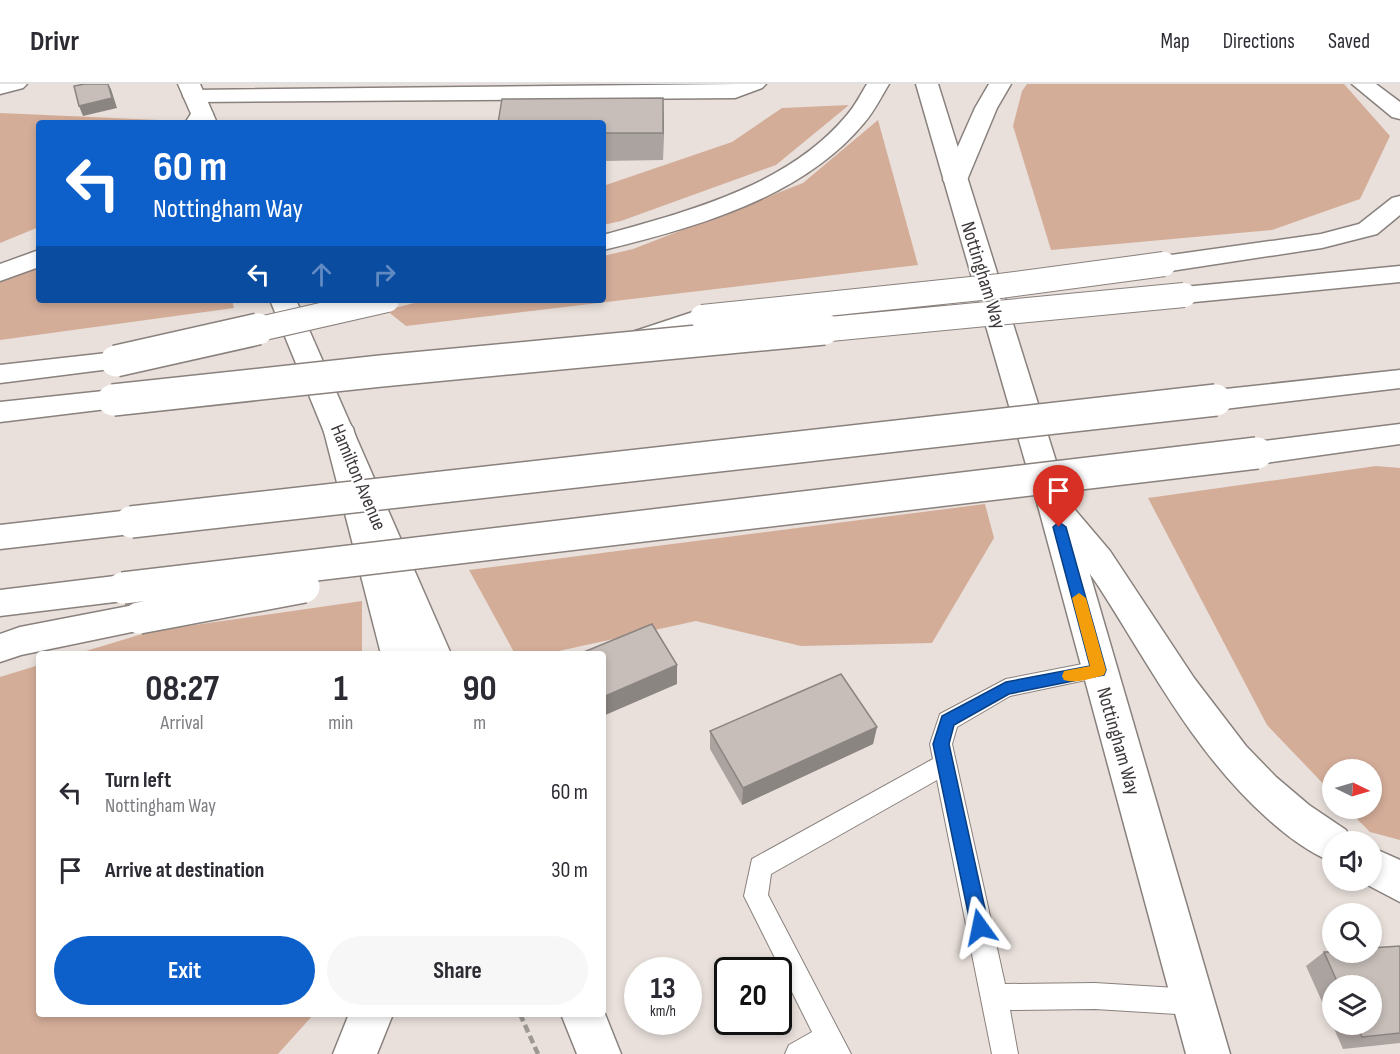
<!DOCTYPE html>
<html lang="en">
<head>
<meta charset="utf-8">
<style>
	body { margin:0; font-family:"Sofia Sans Condensed",sans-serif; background:#f7f7f7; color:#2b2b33; height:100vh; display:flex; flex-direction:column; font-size:22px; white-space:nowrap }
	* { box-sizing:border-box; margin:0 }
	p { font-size:20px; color:#7c7c81 }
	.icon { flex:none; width:33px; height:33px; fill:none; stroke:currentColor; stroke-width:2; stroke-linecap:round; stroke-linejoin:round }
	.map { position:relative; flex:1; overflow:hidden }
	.details { position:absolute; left:36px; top:567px; width:570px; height:366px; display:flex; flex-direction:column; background:#fff; border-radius:6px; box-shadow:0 3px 9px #0003 }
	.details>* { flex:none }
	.hud { position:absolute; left:36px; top:36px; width:570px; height:183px; border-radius:6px; box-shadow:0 3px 9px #0003; background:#0d5fc9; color:#fff; overflow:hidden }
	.needle { width:39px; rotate:95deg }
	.buttons { position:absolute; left:1322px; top:675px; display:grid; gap:12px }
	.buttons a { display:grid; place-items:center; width:60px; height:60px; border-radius:50%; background:#fff; box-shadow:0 3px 9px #0003; font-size:30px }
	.speed { position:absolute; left:624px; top:873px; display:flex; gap:12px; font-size:30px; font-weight:700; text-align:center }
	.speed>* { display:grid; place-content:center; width:78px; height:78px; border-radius:50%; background:#fff; box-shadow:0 3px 9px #0003; line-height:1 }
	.speed small { font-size:15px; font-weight:400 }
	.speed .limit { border:3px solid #111; border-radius:9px; background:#fff; color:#111 }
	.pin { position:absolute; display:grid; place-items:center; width:51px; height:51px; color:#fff; margin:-62px -26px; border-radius:50% 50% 50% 0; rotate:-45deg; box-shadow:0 0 6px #0007 }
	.pin .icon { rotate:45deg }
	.me { position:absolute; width:66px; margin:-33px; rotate:348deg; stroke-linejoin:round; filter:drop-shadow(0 0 4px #0008) }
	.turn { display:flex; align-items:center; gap:21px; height:126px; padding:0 18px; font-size:27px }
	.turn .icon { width:78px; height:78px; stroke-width:2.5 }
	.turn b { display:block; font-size:42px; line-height:51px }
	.lanes { display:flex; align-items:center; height:57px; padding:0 18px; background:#0003; justify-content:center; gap:30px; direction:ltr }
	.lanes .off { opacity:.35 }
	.eta { display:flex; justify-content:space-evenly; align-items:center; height:102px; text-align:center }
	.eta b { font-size:36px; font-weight:700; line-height:42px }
	.button { display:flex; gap:12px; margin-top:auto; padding:12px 18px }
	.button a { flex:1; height:69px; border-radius:36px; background:#0d5fc9; color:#fff; font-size:24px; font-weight:700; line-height:69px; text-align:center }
	.button a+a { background:#f7f7f7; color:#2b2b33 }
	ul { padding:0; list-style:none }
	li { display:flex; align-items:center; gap:18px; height:78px; padding:0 18px }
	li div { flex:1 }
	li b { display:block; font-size:22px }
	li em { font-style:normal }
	header { display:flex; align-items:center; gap:36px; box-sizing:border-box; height:84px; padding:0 30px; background:#fff; border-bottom:2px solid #e1e1e2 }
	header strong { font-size:28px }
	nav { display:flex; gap:33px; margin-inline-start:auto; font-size:21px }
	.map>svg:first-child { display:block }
	.green { fill:#d4ad99 }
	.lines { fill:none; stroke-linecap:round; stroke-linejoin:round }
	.service-casing { stroke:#89817d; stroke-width:2 }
	.minor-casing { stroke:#89817d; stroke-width:3 }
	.secondary-casing { stroke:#89817d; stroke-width:3 }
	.primary-casing { stroke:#89817d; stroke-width:3 }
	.motorway-casing { stroke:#89817d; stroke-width:3 }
	.path { stroke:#9e9894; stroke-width:4.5; stroke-dasharray:8 4; stroke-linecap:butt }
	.service { fill:#fff; fill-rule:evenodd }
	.minor { fill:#fff; fill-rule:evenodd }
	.secondary { fill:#fff; fill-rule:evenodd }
	.primary { fill:#fff; fill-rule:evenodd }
	.motorway { fill:#fff; fill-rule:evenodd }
	.motorway-bridge-far1-casing { stroke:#89817d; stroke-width:26; stroke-linecap:butt }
	.motorway-bridge-casing { stroke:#89817d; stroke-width:34; stroke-linecap:butt }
	.motorway-bridge-far1 { stroke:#fff; stroke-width:24 }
	.motorway-bridge { stroke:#fff; stroke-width:31 }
	.wall { fill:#aba39f }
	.shaded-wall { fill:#8b8582 }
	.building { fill:#c7beb9; stroke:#8b8582; stroke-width:1.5 }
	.route { fill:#0d5fc9; stroke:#083e83; stroke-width:1.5 }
	.slow { fill:#f59e0b }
	.labels { text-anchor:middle; stroke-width:4.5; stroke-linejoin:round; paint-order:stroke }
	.street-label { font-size:20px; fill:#3d3938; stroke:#fff }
</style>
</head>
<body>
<header>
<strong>Drivr</strong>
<nav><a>Map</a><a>Directions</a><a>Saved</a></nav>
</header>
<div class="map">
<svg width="1400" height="970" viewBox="0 0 1400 970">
	<rect width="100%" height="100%" fill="#e9e0db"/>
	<!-- green -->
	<path class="green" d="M1027,0H1344L1390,52L1360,115L1272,146L1051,166L1013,42L1022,7Z
		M849,21L776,81L621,137L603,141V102L732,58L782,24Z
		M0,29L159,36L158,39H39V143L0,159Z
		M878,36L918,181L406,242L386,226L427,216H603V172L633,165L803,99Z
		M39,184V216H232L234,224L0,256V198Z
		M1376,382L1400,384V756L1370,748L1347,725L1371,724V686H1332V709L1267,641L1148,414Z
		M985,420L994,454L932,559L801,562L696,537L545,570H515L469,486Z
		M362,517V570H76L152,547Z
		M39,581V930H314L278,970H0V593Z"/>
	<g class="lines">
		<defs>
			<path id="service" d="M1098,577L1105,580L1108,586L1105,592L1010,612L957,643L952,660L1005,900L1095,899L1193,905L1202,909L1206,918L1202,927L1193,931L1095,925L1010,926L1018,970H992L937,696L771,790L768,811L851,970H785L789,961L812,948L744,812L752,775L933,675L930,660L940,630L1006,595Z"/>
			<path id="minor" d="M0,0H27L23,4L0,10Z
				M736,0H766L762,4L735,14L194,18L186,17L183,12L186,7L194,6Z"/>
			<path id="secondary" d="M178,0H200L217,39H195Z
				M270,216H296L451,570H415Z
				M603,925L621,970H577L561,930H603Z"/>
			<path id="primary" d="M916,0H938L1070,422L1230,970H1186L1038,422Z"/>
			<path id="motorway" d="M867,0H889C881,13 874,28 864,39C802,114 694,144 603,166V151C689,127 788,102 847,31C855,22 861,10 867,0Z
				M989,0H1011L997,24L967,96L963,101L955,103L947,101L943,96L975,24Z
				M1352,0H1376L1400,18V35L1392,33Z
				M202,23L210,25L213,30L207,39H185L194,25Z
				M1400,112V131L1377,150L1322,164L1164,188L1155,185L1151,180L1155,175L1164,172L1321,150L1359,140L1392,114Z
				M39,166V183L0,197V180Z
				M1400,182V198L1184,219L1175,217L1171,211L1175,205L1184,203Z
				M702,225L711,227L715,233L711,239L627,268L617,265L613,259L617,253Z
				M116,268L126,271L130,277L126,283L0,299V281Z
				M1400,286V304L1216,326L1206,323L1202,316L1206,309L1216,306Z
				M113,306L123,309L127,316L123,323L0,338V318Z
				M338,334L348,337L353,344L417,570H381L323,344L328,337Z
				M1400,340V360L1257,380L1246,377L1242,369L1246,361L1257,358Z
				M1054,410L1065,414L1110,467L1194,594L1246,662L1276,693L1309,721L1346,746L1351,758H1332V778C1308,768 1287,752 1268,735C1195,670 1151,584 1099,503C1082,477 1062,454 1043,430L1038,422L1043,414Z
				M131,426L142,430L147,438L142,446L131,450L0,465V441Z
				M123,491L135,495L140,504L135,513L123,517L0,532V506Z
				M139,520L151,524L156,534L151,544L21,571L0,578V550L20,543Z
				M1371,763L1400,776V818L1358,796H1371Z
				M349,930H393L377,970H333Z"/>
		</defs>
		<!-- service casing -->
		<use href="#service" class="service-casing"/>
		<!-- minor casing -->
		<use href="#minor" class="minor-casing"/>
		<!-- secondary casing -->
		<use href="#secondary" class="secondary-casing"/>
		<!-- primary casing -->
		<use href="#primary" class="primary-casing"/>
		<!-- motorway casing -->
		<use href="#motorway" class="motorway-casing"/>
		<!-- path -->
		<path class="path" d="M520,930L538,970"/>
		<!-- service -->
		<use href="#service" class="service"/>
		<!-- minor -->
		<use href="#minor" class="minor"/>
		<!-- secondary -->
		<use href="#secondary" class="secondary"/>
		<!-- primary -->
		<use href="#primary" class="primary"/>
		<!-- motorway -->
		<use href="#motorway" class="motorway"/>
		<defs>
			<path id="motorway-bridge-far1" d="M702,233L1000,202L1164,180
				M251,247L387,216
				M809,247L1184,211"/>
			<path id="motorway-bridge" d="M116,277L258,245
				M113,316L381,287L824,245
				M131,438L1216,316
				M123,504L1257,369
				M139,534L304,503"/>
		</defs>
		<!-- motorway-bridge-far1 casing -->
		<use href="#motorway-bridge-far1" class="motorway-bridge-far1-casing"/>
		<!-- motorway-bridge casing -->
		<use href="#motorway-bridge" class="motorway-bridge-casing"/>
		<!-- motorway-bridge-far1 -->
		<use href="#motorway-bridge-far1" class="motorway-bridge-far1"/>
		<!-- motorway-bridge -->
		<use href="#motorway-bridge" class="motorway-bridge"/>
	</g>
	<!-- wall -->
	<path class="wall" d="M663,14V76L603,77V39Z
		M877,643L873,660L742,721L710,665V647Z
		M1400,862V959L1343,965L1332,940H1371V902H1332V940L1306,882L1324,868Z"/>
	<!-- shaded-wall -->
	<path class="shaded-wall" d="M108,0L111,5L117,24L83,32L79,22Z
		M663,14L664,41L663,76Z
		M677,581V600L603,632V613Z
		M877,643L873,660L742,721L743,704Z"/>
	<!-- building -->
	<path class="building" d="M85,0H108L112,14L79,22L74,2Z
		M663,14V49H603V39H498L502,15Z
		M652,540L677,581L603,613V570H579Z
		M841,590L877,643L743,704L710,647Z
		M1400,862V949L1362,953L1356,940H1371V902H1339L1324,868H1371V864Z"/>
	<!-- route -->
	<path class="route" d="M1059,438L1066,443L1106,586L1104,591L1098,592L1009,610L954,641L949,660L989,843L986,849L980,851L974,849L971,843L933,660L942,632L1006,598L1090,582L1053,443Z"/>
	<!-- slow -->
	<path class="slow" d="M1079,509L1086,514L1106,586L1104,591C1093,594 1075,600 1064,596L1062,592L1064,587L1090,582L1072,514Z"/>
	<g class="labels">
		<!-- street labels -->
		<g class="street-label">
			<text transform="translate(984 191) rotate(73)" y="7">Nottingham Way</text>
			<text transform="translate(359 393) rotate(67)" y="7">Hamilton Avenue</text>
			<text transform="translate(1119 657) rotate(74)" y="7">Nottingham Way</text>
		</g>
	</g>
</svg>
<div class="buttons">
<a><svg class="needle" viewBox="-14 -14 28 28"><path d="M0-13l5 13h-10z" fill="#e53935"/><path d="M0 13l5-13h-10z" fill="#7c7c81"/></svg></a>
<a><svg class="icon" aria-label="sound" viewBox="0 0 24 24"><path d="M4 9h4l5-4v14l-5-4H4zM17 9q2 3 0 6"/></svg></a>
<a><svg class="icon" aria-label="search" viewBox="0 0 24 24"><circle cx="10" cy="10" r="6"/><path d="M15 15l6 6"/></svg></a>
<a><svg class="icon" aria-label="layers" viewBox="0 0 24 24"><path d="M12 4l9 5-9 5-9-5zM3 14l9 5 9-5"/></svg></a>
</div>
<div class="speed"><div>13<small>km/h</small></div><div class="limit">20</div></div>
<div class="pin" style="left:1059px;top:443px;background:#d93025"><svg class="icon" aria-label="arrive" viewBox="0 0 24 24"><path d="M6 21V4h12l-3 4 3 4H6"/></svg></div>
<svg class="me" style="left:980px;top:843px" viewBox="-20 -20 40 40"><path d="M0-17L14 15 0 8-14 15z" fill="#0d5fc9" stroke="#fff" stroke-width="4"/></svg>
<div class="hud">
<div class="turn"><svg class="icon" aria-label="left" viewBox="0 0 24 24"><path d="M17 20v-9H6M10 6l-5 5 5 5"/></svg><div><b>60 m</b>Nottingham Way</div></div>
<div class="lanes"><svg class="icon" aria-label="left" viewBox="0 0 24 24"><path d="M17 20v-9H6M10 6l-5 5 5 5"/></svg><svg class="icon off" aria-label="ahead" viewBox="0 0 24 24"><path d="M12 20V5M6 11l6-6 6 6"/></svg><svg class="icon off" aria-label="right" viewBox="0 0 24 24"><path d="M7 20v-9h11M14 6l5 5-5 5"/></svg></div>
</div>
<section class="details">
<div class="eta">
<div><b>08:27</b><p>Arrival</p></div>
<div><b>1</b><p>min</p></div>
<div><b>90</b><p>m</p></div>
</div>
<ul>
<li><svg class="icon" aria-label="left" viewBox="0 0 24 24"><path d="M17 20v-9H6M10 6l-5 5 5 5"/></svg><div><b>Turn left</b><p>Nottingham Way</p></div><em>60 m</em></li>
<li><svg class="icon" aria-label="arrive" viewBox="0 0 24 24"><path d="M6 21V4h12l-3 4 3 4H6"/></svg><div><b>Arrive at destination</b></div><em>30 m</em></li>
</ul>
<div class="button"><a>Exit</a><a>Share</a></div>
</section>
</div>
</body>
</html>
